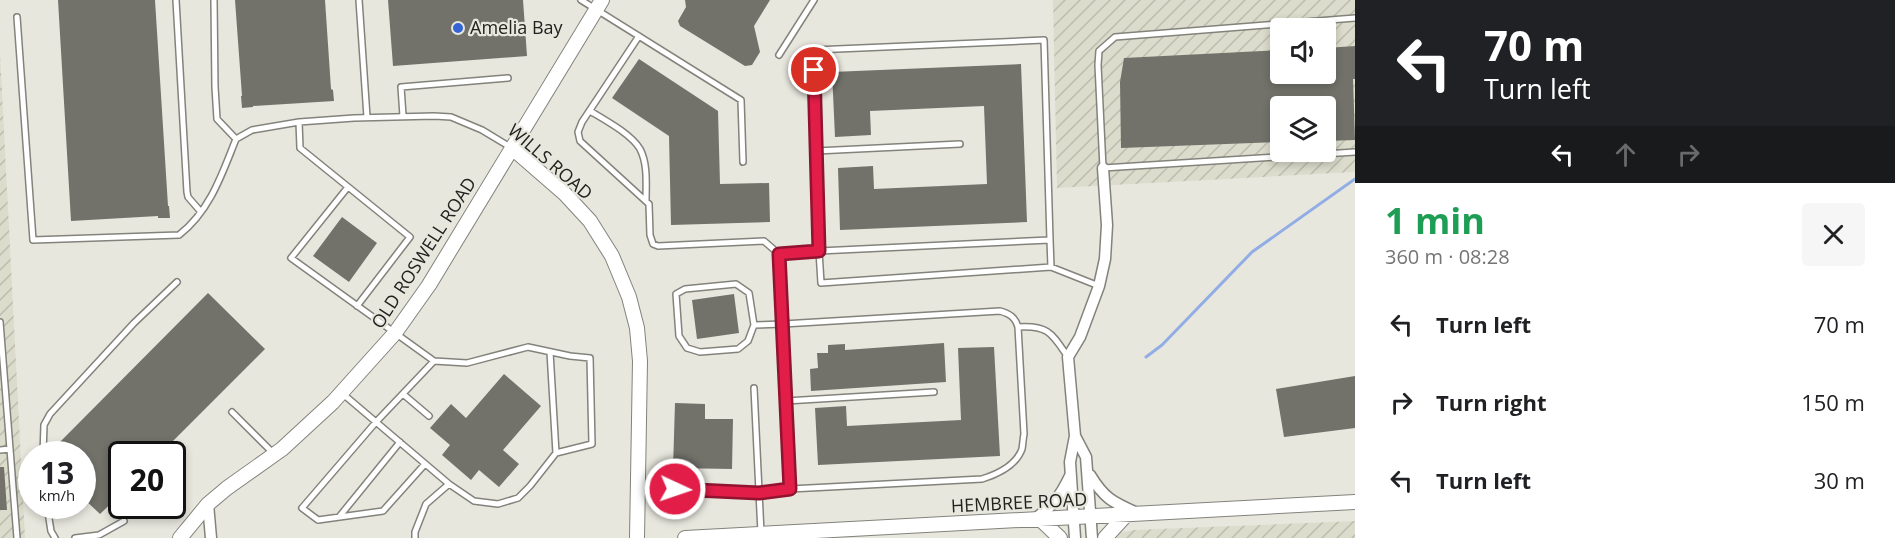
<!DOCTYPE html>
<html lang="en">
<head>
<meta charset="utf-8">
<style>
	body { margin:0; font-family:"Open Sans",sans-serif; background:#f6f6f6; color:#202124; height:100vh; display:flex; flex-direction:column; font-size:22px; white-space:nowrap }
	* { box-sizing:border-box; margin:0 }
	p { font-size:20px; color:#757577 }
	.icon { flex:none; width:33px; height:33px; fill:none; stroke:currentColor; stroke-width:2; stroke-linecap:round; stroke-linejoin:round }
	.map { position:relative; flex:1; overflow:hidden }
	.sheet { display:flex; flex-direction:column; background:#fff; width:540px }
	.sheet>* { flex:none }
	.top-card { background:#202124; color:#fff; overflow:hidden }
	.buttons { position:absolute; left:1270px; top:18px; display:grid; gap:12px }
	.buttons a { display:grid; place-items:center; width:66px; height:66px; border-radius:6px; background:#fff; box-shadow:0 3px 9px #0003; font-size:30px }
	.speed { position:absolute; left:18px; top:441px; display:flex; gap:12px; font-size:30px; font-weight:700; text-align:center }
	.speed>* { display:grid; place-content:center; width:78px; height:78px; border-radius:50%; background:#fff; box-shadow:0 3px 9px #0003; line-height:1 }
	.speed small { font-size:15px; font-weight:400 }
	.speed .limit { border:3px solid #111; border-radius:9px; background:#fff; color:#111 }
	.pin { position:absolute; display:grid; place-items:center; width:51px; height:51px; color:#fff; margin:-26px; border:3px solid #fff; border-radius:50%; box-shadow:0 2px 6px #0007 }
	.me { position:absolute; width:66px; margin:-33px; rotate:93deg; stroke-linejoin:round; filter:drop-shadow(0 0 4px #0008) }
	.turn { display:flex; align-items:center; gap:21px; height:126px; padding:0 30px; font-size:27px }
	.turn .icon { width:78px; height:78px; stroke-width:2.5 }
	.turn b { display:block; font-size:42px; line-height:51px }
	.lanes { display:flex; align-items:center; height:57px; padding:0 30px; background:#0003; justify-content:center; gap:30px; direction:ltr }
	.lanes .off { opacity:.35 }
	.round { display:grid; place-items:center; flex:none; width:63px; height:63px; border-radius:6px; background:#f6f6f6 }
	.summary { display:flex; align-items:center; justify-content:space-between; height:102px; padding:0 30px }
	h1 { font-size:36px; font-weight:700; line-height:45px; color:#1e9e55 }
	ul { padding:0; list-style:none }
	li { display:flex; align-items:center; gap:18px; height:78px; padding:0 30px }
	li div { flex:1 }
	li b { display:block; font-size:22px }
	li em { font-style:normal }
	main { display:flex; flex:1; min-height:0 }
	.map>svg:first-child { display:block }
	.industrial { fill:url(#industrial-furrows); fill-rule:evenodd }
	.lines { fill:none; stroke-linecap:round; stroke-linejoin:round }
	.stream { stroke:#92ade5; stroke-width:3 }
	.building { fill:#72726b }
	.service-casing { stroke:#83837c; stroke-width:8 }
	.minor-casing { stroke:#83837c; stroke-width:13 }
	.tertiary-casing { stroke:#83837c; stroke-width:16 }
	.service { stroke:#fff; stroke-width:5 }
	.minor { stroke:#fff; stroke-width:10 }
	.tertiary { stroke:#fff; stroke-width:14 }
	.route-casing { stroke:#92132f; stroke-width:15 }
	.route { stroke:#e11d48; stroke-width:10 }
	.poi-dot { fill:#3565d5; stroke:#e7e7de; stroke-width:2 }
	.labels { text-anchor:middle; stroke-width:4.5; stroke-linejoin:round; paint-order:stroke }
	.poi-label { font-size:18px; fill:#22221f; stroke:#e7e7de; text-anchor:start }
	.street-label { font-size:18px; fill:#22221f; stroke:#e7e7de }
</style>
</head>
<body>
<main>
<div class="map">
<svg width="1355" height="538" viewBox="0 0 1355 538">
	<defs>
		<pattern id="industrial-furrows" width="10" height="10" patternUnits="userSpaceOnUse" patternTransform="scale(1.5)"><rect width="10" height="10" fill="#dcdccc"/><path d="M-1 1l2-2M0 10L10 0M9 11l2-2" fill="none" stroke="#bcbcaf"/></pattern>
	</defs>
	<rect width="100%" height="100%" fill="#e7e7de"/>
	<!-- industrial -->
	<path class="industrial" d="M1053,0H1355V172L1057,188ZM1281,28H1326V74H1281ZM1281,106H1326V152H1281Z
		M0,53L25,538H0Z
		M1355,521V538H1090L1134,530Z"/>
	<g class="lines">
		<!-- stream -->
		<path class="stream" d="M1146,357L1162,345L1252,252L1355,179"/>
	</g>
	<!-- building -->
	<path class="building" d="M58,0H155L168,206H169L170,218H158V216L71,221Z
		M235,0H325L331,89L333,90L334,101L253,106V107L242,108L241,96H242Z
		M388,0H523L527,56L393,66Z
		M685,0H770L754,26L760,52L752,65L745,66L680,26L678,21L686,7Z
		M1355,46V79H1353L1355,140L1326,141V106H1281V142L1121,148L1120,82L1124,58L1281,50V74H1326V48Z
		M639,59L718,111L720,184L769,183L770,222L671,225L669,136L612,98Z
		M1021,64L1027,222L840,230L838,168L873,166L874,189L987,184L984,106L870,111L871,135L835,137L832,72Z
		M342,217L377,243L349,282L313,256Z
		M208,293L265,349L160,454H122V493L100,514L82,497V454H63L55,447Z
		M734,294L739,333L697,339L692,300Z
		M944,343L946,382L811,391L810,369L818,368L817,353H828V345L845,344V350Z
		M994,347L1000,456L818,465L815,408L846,406L847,426L961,420L958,348Z
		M504,374L541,406L503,450L519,464L499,487L479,470L471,480L442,455L450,445L430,428L451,404L466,418Z
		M1355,376V428L1284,437L1276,389Z
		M675,403L705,404V419H733L732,469L673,468Z
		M0,467H4L7,510H0Z"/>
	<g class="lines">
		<defs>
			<path id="service" d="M176,0L187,192L188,197L201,212
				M214,0L215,87L217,119L236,139
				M359,0L367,117
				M581,0L741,100L743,162
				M17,17L33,240L179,235C210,211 222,174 236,139
				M1355,18L1115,37L1099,51L1098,65L1103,168L1355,152
				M639,36L582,122L578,132L580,141L649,204L650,235L653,244L658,246L764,241L779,254L783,324L754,325L749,293L736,284L685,289L676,294L679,336L687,348L700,352L738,349L748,341L754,325
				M779,55L814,0
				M590,111C605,120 631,134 640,149C648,164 646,185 646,201
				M403,116L401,87L508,78
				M299,122L300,148L410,237L357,306
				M236,139L252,130L299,122L354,118L434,116L451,117L482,130L512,148
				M816,151L960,144
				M348,187L291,258L434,361L467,363L528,347L570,356L590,358L592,444L556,453L530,486L518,498L498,504L474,501L449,484
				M779,254L819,251L821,283L1051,267L1050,240L1044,40L814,50L819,251L1050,240
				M1051,267L1099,286
				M0,322L17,538
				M1018,327L1024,434C1023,438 1023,444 1022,449C1016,466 998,474 982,479L790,489L783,324L1000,311C1010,314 1015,317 1018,327C1049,325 1052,334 1068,357
				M550,352L556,453
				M754,388L761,533
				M343,394L449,484L426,504L415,532V538
				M403,394L429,416
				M786,401L934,392
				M232,412L273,453
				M0,450L10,449
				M43,454L44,425L50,414L134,323L177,282
				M425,464L383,511L318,520L302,508L376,422L434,361
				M675,489L759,493L790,489
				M47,506L51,531L55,538
				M339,517L400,442
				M75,538L99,535L124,521"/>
			<path id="minor" d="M1075,436L1086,457L1092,538
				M1090,475C1104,498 1112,502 1137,513
				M208,504L211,538
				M1033,520C1052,507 1060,497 1070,476
				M1075,538L1070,462L1075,436L1068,357L1080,337L1099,286L1105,259L1107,225L1103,168"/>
			<path id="tertiary" d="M512,148L565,194L590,221L612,256L629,297L637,328L640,361L637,538
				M1041,520L1060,538
				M180,538L208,504L227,488L282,449L333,402L395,333L429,285L602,0
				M685,538L1355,502
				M1105,538L1126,515"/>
		</defs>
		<!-- service casing -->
		<use href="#service" class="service-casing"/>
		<!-- minor casing -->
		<use href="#minor" class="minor-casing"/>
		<!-- tertiary casing -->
		<use href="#tertiary" class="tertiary-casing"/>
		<!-- service -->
		<use href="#service" class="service"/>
		<!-- minor -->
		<use href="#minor" class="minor"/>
		<!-- tertiary -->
		<use href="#tertiary" class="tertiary"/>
	</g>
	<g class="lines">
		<defs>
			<path id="route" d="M675,489L759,493L790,489L779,254L819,251L814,70"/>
		</defs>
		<!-- route casing -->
		<use href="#route" class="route-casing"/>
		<!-- route -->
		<use href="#route" class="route"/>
	</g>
	<!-- markers -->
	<circle class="poi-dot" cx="458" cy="28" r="6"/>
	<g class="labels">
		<!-- poi labels -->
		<g class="poi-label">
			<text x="470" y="34">Amelia Bay</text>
		</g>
		<!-- street labels -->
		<g class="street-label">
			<text transform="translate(550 162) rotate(41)" y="6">WILLS ROAD</text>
			<text transform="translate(424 253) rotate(-57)" y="6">OLD ROSWELL ROAD</text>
			<text transform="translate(1019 503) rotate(-3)" y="6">HEMBREE ROAD</text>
		</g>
	</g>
</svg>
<div class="buttons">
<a><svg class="icon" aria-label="sound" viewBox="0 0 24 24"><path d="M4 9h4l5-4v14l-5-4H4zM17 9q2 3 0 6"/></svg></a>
<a><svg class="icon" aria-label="layers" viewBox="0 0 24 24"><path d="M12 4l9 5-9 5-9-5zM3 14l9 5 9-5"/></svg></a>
</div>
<div class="speed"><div>13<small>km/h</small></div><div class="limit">20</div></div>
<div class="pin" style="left:814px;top:70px;background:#d93025"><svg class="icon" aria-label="arrive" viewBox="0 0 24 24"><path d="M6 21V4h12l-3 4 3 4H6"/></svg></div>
<svg class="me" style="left:675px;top:489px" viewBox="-20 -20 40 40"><circle r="17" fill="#e11d48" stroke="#fff" stroke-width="3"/><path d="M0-11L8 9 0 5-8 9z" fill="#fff"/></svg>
</div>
<section class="sheet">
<div class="top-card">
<div class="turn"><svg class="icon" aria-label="left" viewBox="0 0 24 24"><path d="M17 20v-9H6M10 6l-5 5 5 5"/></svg><div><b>70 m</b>Turn left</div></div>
<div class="lanes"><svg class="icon" aria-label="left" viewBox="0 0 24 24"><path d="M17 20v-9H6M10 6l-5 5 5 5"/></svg><svg class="icon off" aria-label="ahead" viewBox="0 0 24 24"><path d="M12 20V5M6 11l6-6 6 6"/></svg><svg class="icon off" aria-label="right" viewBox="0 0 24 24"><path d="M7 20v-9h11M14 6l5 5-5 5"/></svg></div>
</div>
<div class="summary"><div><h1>1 min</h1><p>360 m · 08:28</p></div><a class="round"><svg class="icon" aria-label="close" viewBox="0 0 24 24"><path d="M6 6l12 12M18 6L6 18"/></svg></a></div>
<ul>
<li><svg class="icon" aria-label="left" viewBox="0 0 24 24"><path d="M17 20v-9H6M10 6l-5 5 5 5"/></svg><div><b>Turn left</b></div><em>70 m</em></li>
<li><svg class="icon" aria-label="right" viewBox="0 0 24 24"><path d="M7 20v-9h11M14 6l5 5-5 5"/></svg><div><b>Turn right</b></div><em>150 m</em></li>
<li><svg class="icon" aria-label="left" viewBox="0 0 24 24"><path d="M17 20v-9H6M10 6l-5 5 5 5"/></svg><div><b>Turn left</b></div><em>30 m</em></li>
</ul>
</section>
</main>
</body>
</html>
